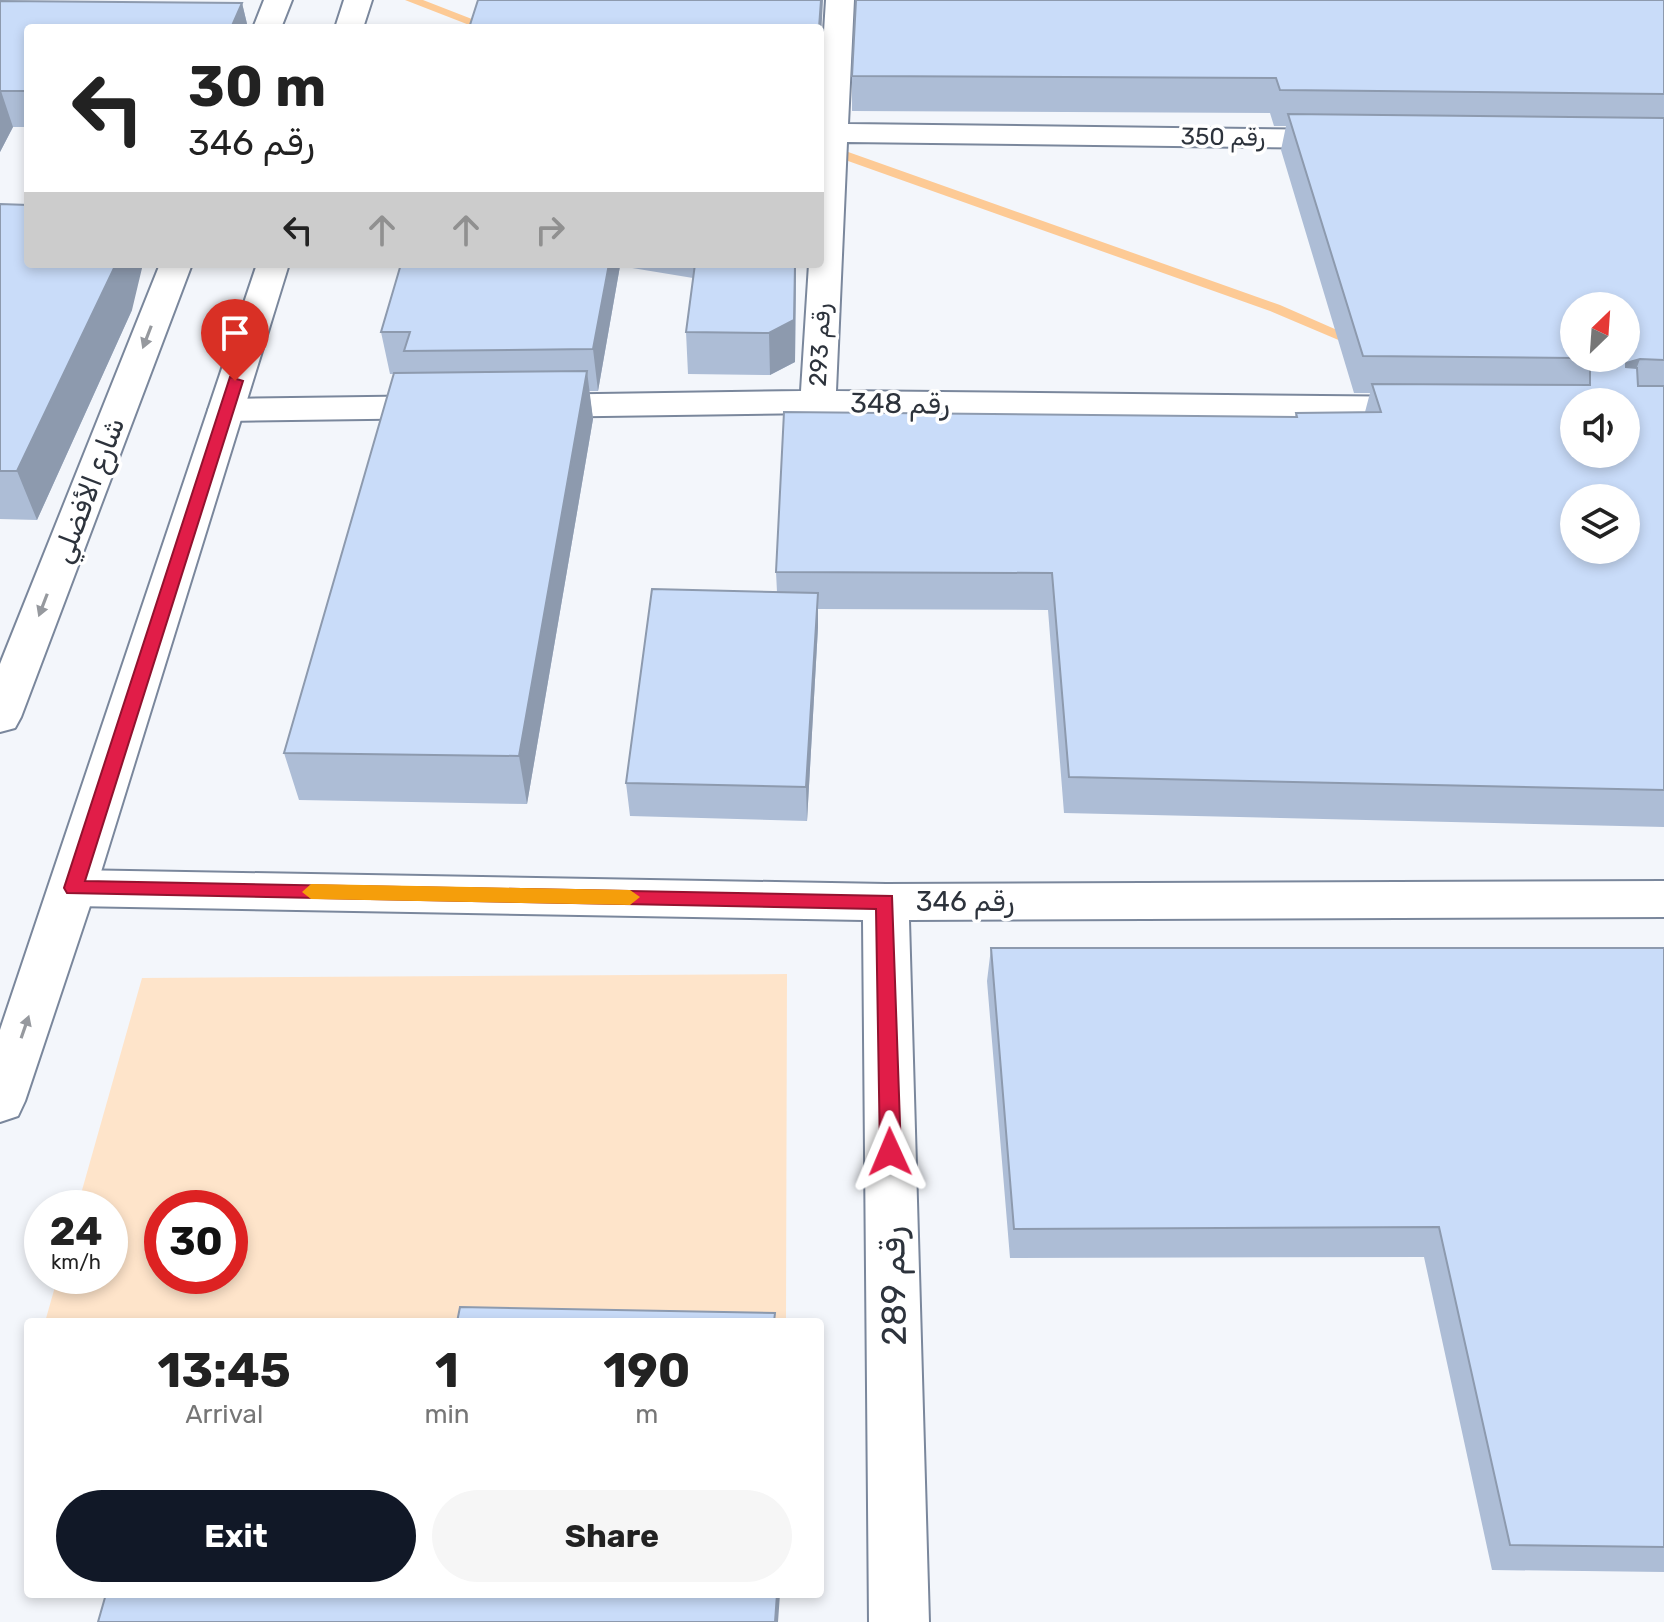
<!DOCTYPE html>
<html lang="en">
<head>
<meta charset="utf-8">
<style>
	body { margin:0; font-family:Rubik,Vazirmatn,sans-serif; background:#f6f6f6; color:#222; height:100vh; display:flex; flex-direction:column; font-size:30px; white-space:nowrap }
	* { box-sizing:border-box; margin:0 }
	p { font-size:26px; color:#767676 }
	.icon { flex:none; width:44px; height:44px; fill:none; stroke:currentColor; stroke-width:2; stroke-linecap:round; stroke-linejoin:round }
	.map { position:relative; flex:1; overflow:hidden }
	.side { position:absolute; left:24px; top:1318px; width:800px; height:280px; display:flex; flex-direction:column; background:#fff; border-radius:8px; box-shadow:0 4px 12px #0003 }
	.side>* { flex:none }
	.guide { position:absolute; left:24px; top:24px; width:800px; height:244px; border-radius:8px; box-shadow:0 4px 12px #0003; background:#fff; color:#222; overflow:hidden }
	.needle { width:52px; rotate:25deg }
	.controls { position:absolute; left:1560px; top:292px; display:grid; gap:16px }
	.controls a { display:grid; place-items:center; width:80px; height:80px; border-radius:50%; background:#fff; box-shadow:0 4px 12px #0003; font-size:40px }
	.speed { position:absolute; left:24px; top:1190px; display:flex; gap:16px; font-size:40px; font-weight:700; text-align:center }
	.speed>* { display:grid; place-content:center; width:104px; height:104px; border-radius:50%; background:#fff; box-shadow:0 4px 12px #0003; line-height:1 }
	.speed small { font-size:20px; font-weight:400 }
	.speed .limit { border:12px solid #d22; background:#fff; color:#111 }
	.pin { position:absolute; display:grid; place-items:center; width:68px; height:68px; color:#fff; margin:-82px -34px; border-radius:50% 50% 50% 0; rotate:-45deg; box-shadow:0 0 8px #0007 }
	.pin .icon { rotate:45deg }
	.me { position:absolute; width:88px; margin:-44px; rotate:359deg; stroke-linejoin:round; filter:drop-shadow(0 0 6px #0008) }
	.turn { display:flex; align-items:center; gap:28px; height:168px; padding:0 32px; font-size:36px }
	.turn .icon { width:104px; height:104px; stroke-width:2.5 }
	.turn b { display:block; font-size:56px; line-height:68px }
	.lanes { display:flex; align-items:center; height:76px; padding:0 32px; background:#0003; justify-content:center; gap:40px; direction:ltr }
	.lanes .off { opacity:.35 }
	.eta { display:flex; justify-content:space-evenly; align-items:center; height:136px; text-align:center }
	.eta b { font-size:48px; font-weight:700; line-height:56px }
	.button { display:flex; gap:16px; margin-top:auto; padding:16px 32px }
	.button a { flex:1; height:92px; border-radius:48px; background:#111827; color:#fff; font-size:32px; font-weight:700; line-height:92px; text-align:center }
	.button a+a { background:#f6f6f6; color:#222 }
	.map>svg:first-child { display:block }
	.green { fill:#fee4ca; fill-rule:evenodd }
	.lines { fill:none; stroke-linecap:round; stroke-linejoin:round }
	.stream { fill:#fdca95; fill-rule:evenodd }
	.minor-casing { stroke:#7a879c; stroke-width:4 }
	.tertiary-casing { stroke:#7a879c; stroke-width:4 }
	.minor { fill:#fff; fill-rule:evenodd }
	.tertiary { fill:#fff; fill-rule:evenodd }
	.wall { fill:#adbdd6 }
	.shaded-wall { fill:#8d9aae }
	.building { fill:#c9dcf9; stroke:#8d9aae; stroke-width:2; fill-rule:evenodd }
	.oneway { fill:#96999e }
	.route { fill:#e11d48; stroke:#92132f; stroke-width:2 }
	.slow { fill:#f59e0b }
	.labels { text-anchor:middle; stroke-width:7; stroke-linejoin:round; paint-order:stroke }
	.far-street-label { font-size:24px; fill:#2d333c; stroke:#fff }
	.street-label { font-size:28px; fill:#2d333c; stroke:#fff }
	.near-street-label { font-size:34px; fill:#2d333c; stroke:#fff }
</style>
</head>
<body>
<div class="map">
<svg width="1664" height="1622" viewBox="0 0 1664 1622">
	<rect width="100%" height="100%" fill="#f3f6fb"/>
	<!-- green -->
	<path class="green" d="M787,974L786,1322H45L58,1276H110V1208H77L142,978ZM162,1208H230V1276H162Z"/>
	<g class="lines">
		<!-- stream -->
		<path class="stream" d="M405,0H423L495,28H477Z
			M820,142L1280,305L1369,344L1367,347H1355L1270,311L820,151Z"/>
		<defs>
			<path id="minor" d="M826,0H854L848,124L1342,130L1353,133L1357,139L1353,145L1342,148L847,142L836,391L1427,397L1440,400L1445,408L1440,416L1427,419L818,413L532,417L519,414L514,406L519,398L532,395L801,391L809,264H820V95Z
				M443,396L456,399L461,407L456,415L443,418L226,421L213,418L208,410L213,402L226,399Z
				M73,870L886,884L1664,881V917L909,920L929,1622H869L863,920L73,906L57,901L50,888L57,875Z"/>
			<path id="tertiary" d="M264,0H292L281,28H253Z
				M344,0H372L363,28H335Z
				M160,264H192L21,717L15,728L0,732V664Z
				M257,264H289L96,888L25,1101L18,1116L0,1122V1030Z"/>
		</defs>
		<!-- minor casing -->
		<use href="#minor" class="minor-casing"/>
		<!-- tertiary casing -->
		<use href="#tertiary" class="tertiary-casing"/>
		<!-- minor -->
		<use href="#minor" class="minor"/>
		<!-- tertiary -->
		<use href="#tertiary" class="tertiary"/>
	</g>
	<!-- wall -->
	<path class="wall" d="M1664,0V827L1064,813L1048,610L818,609V627L807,821L630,816L626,783L777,592L776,572L1295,417L1296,413L1365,412L1370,393H1354L1281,150L1286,126H1274L1270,113L852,111V76Z
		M0,1L242,3L248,28H28V127H13L0,152Z
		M0,204L132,310L37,520L0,519Z
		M401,264H796L795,362L770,375L688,374L686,332L693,278L620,266L598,391H589L593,419L527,804L299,800L284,753L394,374H390L381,332Z
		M991,948H1664V1572L1492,1570L1424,1257L1010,1258L987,981Z"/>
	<!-- shaded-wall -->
	<path class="shaded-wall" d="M821,0H823L820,55L819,28Z
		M242,3L248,28H231Z
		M1,91L13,127L0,152V92Z
		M116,264H143L132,310L37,520L17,471Z
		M609,264H620V266L598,391L593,349Z
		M795,264H796L795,362L770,375L769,333Z
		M1640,359L1626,396V363Z
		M587,371L593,419L527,804L519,756Z
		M818,593V627L807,821L806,787Z
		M777,1594H780L778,1622H775Z"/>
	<!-- building -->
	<path class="building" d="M478,0H821L819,28H469Z
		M856,0H1664V94L1280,90L1276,78L852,76Z
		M0,1L242,3L231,28H28V91H1L0,92Z
		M1288,114L1664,118V360L1640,359L1626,363V367L1637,368L1638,386H1664V790L1069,777L1052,573L776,572L784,412L1297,417L1296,413L1381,412L1372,384L1590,385V368L1604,365L1587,358H1626V306H1574V358L1363,356ZM1574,402H1626V454H1574ZM1574,498H1626V550H1574Z
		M0,204L28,205V264H116L17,471H0Z
		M401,264H609L593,349L404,351L410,332H381Z
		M695,264H795L794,320L769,333L686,332Z
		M587,371L519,756L284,753L394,373Z
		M652,589L818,593L806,787L626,783Z
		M991,948H1664V1547L1510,1545L1439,1227L1014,1229Z
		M460,1307L775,1313L774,1322H457Z
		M179,1319L315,1322H178Z
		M106,1594H777L775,1622H98Z"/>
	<!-- one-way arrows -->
	<defs><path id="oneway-solid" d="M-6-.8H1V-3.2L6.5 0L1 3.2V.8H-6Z" transform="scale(2)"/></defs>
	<g class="oneway">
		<use href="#oneway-solid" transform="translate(147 337) rotate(111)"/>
		<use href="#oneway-solid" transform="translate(43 605) rotate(111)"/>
		<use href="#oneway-solid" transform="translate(25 1027) rotate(-71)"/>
	</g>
	<!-- route -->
	<path class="route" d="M230,377L243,381L85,881L892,896L901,1152L898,1159H883L880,1152L876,909L67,893L64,888Z"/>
	<!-- slow -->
	<path class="slow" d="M311,884L630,890L640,897L630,905L311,899L302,892Z"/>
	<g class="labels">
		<!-- far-street labels -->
		<g class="far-street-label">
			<text transform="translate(1223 137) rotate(1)" y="8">رقم 350</text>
			<text transform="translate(820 345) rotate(-87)" y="8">رقم 293</text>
		</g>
		<!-- street labels -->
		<g class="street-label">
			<text transform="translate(900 403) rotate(1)" y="10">رقم 348</text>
			<text transform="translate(88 490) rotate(-69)" y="10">شارع الأفضلي</text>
			<text x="965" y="911">رقم 346</text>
		</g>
		<!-- near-street labels -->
		<g class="near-street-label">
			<text transform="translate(893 1286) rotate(-91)" y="12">رقم 289</text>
		</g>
	</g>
</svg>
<div class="controls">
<a><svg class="needle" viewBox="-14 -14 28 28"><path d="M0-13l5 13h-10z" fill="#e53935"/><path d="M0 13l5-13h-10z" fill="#767676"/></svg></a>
<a><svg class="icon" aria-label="sound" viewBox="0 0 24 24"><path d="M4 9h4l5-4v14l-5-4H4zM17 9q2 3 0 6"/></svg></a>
<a><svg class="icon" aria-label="layers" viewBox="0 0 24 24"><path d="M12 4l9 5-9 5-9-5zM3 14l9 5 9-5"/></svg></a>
</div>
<div class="speed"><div>24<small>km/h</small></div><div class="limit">30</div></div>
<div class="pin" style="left:235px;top:381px;background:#d93025"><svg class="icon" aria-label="arrive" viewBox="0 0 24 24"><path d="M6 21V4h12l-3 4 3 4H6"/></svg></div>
<svg class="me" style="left:890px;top:1152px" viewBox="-20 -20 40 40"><path d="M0-17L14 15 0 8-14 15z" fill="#e11d48" stroke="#fff" stroke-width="4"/></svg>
<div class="guide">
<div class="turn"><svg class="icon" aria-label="left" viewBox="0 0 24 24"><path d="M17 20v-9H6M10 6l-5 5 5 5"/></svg><div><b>30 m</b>رقم 346</div></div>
<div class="lanes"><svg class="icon" aria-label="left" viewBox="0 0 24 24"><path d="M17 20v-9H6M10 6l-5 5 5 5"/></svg><svg class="icon off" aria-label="ahead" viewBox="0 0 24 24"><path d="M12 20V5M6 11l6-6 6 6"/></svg><svg class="icon off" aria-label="ahead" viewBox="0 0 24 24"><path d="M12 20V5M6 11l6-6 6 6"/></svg><svg class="icon off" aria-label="right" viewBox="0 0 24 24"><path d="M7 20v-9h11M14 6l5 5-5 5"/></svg></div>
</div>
<section class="side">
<div class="eta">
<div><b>13:45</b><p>Arrival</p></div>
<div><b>1</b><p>min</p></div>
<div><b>190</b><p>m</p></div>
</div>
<div class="button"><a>Exit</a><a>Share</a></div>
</section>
</div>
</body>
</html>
